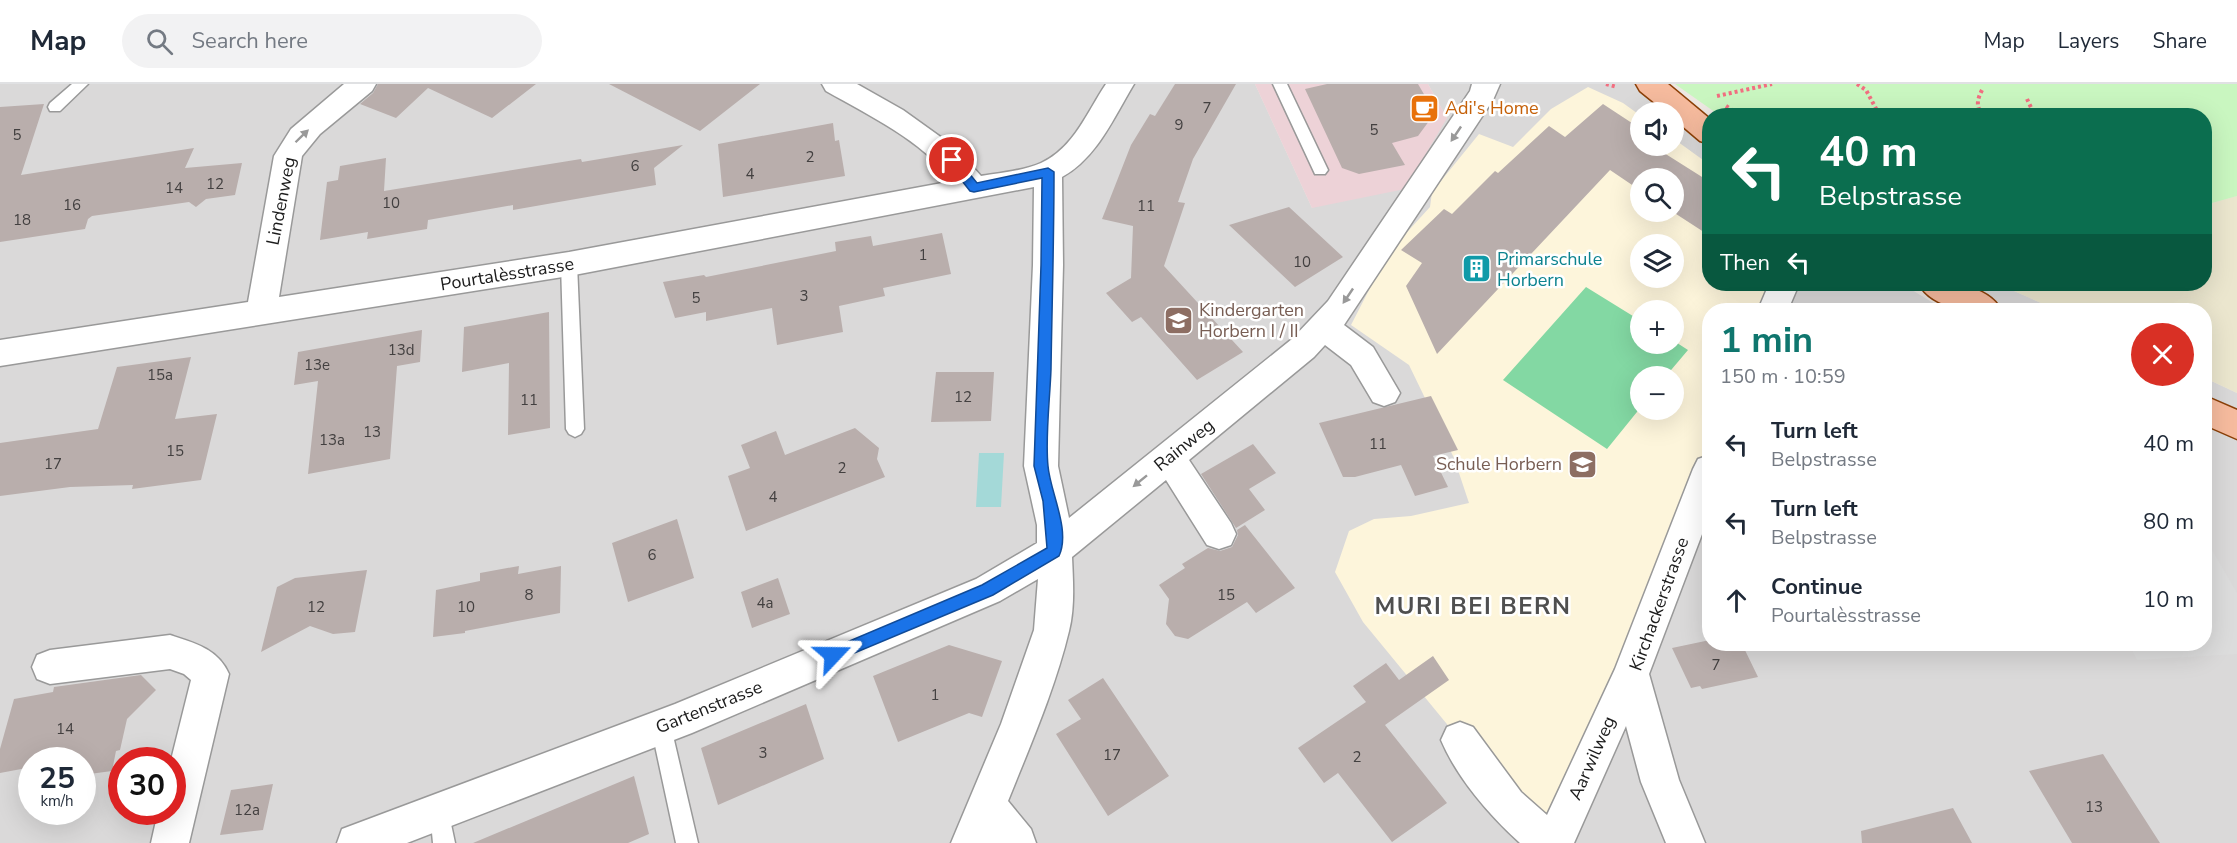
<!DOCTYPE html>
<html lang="en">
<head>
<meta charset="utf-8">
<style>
	body { margin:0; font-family:"Nunito Sans",sans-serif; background:#f2f2f3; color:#1f2937; height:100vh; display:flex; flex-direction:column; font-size:22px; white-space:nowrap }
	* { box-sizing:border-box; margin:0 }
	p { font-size:20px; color:#747a83 }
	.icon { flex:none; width:33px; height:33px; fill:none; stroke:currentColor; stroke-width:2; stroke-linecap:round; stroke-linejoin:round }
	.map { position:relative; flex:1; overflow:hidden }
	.side { position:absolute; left:1702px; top:219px; width:510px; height:348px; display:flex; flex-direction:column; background:#fff; border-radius:24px; box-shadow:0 6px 24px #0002 }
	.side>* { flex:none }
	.banner { position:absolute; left:1702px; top:24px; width:510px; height:183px; border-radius:24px; box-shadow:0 6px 24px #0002; background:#0b6e4f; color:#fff; overflow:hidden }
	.buttons { position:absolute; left:1630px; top:18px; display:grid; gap:12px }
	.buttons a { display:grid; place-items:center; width:54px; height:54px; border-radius:50%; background:#fff; box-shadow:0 6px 24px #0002; font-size:30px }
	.speed { position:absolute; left:18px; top:663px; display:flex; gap:12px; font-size:30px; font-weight:700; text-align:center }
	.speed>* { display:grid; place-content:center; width:78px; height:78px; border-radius:50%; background:#fff; box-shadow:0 6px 24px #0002; line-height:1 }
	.speed small { font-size:15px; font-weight:400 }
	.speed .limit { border:9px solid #d22; background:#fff; color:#111 }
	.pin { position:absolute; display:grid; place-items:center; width:51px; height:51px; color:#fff; margin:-26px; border:3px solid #fff; border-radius:50%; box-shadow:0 2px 6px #0007 }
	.me { position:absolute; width:66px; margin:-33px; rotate:67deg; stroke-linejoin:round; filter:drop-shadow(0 0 4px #0008) }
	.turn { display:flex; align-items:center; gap:21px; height:126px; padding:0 18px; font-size:27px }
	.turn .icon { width:78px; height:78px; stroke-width:2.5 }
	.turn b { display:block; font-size:42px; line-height:51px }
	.then { display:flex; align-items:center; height:57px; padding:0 18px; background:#0003; gap:12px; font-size:22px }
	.round { display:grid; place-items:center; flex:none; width:63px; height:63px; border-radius:32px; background:#f2f2f3 }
	.head { display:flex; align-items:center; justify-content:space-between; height:102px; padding:0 18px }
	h1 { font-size:36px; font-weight:700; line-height:45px; color:#0f766e }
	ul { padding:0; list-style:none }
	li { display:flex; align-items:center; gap:18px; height:78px; padding:0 18px }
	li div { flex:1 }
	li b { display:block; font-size:22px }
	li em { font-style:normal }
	header { display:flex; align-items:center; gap:36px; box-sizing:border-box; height:84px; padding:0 30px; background:#fff; border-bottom:2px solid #e0e1e3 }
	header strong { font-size:28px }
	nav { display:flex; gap:33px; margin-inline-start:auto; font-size:21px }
	.search { width:420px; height:54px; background:#f2f2f3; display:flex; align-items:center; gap:15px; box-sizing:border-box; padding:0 21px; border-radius:33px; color:#747a83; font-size:22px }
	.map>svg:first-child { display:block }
	.residential { fill:#dad9d9; fill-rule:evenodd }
	.commercial { fill:#edd2d7 }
	.education { fill:#fdf5db; fill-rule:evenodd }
	.farmland { fill:#ebe6ce }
	.park { fill:#c9f6c0 }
	.pitch { fill:#83d8a3 }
	.parking { fill:#dcdcdc }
	.water { fill:#a4d9d8 }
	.building { fill:#b9aeac }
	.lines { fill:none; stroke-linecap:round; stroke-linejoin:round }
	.service-casing { stroke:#999; stroke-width:3 }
	.minor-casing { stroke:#999; stroke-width:3 }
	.primary-casing { stroke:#8c4008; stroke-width:3 }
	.path { stroke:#f26e80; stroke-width:4; stroke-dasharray:3 3; stroke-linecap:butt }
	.service { fill:#fff; fill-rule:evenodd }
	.minor { fill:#fff; fill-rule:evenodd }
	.primary { fill:#f6bb9e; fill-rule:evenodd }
	.oneway { fill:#999 }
	.route { fill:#1a73e8; stroke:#114b97; stroke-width:1.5 }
	.labels { text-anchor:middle; stroke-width:5; stroke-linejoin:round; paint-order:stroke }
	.number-label { font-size:15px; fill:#434040 }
	.food-label { font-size:18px; fill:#c56008; stroke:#fff; text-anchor:start }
	.street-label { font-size:18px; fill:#1c1c1c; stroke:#fff }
	.culture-label { font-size:18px; fill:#0d838f; stroke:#fff; text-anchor:start }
	.education-label { font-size:18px; fill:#785e54; stroke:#fff; text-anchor:start }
	.district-label { font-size:24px; font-weight:bold; letter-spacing:1.5px; fill:#4f4f4f; stroke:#fff }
</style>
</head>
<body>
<header>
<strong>Map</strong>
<div class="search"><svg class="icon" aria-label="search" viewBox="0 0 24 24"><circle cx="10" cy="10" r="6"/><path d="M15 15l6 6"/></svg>Search here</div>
<nav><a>Map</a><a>Layers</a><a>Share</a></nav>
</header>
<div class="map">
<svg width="2237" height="759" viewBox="0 0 2237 759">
	<rect width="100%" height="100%" fill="#ede7e2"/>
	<!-- residential -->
	<path class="residential" d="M0,0H1255L1312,124L1447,34L1428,0H1641L1710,53V200H1902L1940,223L1952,200H1998L2057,226H1710V560H2205V294L2237,309V759H0ZM1641,28H1674V62H1641ZM1641,94H1674V128H1641ZM1641,160H1674V194H1641ZM1641,226H1674V260H1641ZM1641,292H1674V326H1641ZM32,676H82V728H32ZM122,676H172V728H122Z"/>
	<!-- commercial -->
	<path class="commercial" d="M1255,0H1428L1447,34L1405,105L1312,124Z"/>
	<!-- education -->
	<path class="education" d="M1588,3L1623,19L1641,32V62H1674V55L1710,81V200H1784L1773,226H1710V385L1554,759L1460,656L1363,538L1335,488L1349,447L1374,435L1411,432L1469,419L1454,374L1409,281L1351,241L1388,169L1430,123L1432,108L1479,50L1513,63L1551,25ZM1641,94H1674V128H1641ZM1641,160H1674V194H1641ZM1641,226H1674V260H1641ZM1641,292H1674V326H1641Z"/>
	<!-- farmland -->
	<path class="farmland" d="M2237,112V309L2205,294V226H2057L1998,200H2205V121Z"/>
	<!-- park -->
	<path class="park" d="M1675,0H2237V112L2205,121V32L1719,31Z"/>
	<!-- pitch -->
	<path class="pitch" d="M1586,203L1641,237V260H1674V257L1688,266L1666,292H1641V323L1607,365L1503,296Z"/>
	<!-- parking -->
	<path class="parking" d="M2205,466H2212L2237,509V570L2137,576L2129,560H2205Z"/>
	<!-- water -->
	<path class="water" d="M979,369H1004L1001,423H976Z"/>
	<!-- building -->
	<path class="building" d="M378,0H536L492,34L428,4L396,34L360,20L373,9Z
		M609,0H760L700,47Z
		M1175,0H1236L1193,75L1178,118L1185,119L1164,182L1243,268L1197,296L1141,233L1132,238L1106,209L1131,194L1133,142L1102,135L1131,61L1150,30L1155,32Z
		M1327,0H1418L1435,29L1418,52L1392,59L1405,81L1359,90L1342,84L1305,5Z
		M44,20L21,91L194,64L185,84L242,79L235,111L206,115L196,123L189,118L92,132L88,135L85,145L0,158V23Z
		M1603,20L1641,45V62H1653L1710,98V152L1673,128L1674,94H1641V107L1610,86L1437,270L1406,202L1422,179L1401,166L1444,125L1452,130L1495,87L1498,89L1549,42L1565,53Z
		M833,39L835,57L839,56L845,92L723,113L718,60Z
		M683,61L654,84L656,101L513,126V121L428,136L427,145L367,155L368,148L320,156L327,98L338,96L340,82L386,74L384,107L581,75L582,78Z
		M1289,123L1343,173L1295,203L1229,141Z
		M942,149L951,190L883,204L885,212L839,222L843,248L777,261L772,224L706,237V228L675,234L663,198L704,191L706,193L836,167L835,158L871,152L873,162Z
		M549,228L550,344L508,351L509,279L462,288L464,243Z
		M422,246L420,278L397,282L390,375L308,390L318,297L294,301L298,268Z
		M191,273L175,335L217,330L201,396L132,405L133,401L70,403L0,412V359L98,345L117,283Z
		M936,288H994L991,337L931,338Z
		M1431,312L1458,366L1433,372L1448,403L1415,412L1401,381L1355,393H1343L1319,339Z
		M855,344L879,364L877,375L885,393L746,447L728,392L750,384L741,361L776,347L785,371Z
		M1253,360L1276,389L1249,405L1265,426L1236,444L1201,390Z
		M677,435L694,494L628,518L612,459Z
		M1245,441L1295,504L1256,529L1247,518L1188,555L1175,552L1166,540L1169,515L1159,501L1185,484L1182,480L1208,464L1220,467L1232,463L1238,451L1237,446Z
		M519,482L518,490L561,482L560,529L465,547V549L433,553L436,506L480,497V489Z
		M367,486L355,548L333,550L310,542L261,568L277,503L295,494Z
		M778,494L790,530L752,544L741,508Z
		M1710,556V560H1742L1758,593L1702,605L1700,602L1691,604L1672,564Z
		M949,561L1002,577L982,633L969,629L898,658L873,592Z
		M1433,572L1449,596L1385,641L1447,719L1392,758L1338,689L1324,699L1298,664L1366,618L1353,602L1386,579L1399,596Z
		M141,591L156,606L127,635L120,666L116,667L112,687L82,691V676H32V683L0,689V665L14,615L53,608L54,603Z
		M1103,594L1169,692L1108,732L1056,650L1081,635L1068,616Z
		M806,620L824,675L718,721L701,664Z
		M2103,670L2160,759H2072L2029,687Z
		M634,692L649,750L628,759H473Z
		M273,700L263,746L220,751L231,706Z
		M1953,724L1972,759H1862L1861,747Z"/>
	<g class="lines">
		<defs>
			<path id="service" d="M72,0H88L60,27H50L48,23L50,19Z
				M1273,0H1287L1328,86L1325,90H1315Z
				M569,174L575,175L577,180L584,345L581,350L575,353L569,350L566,345L561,180L563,175Z
				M661,633L668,636L671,643L698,759H676L651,643L654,636Z
				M440,718L447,721L455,759H433L430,728L433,721Z"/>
			<path id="minor" d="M344,0H376L372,7L320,50L302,72L279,213L569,168L953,97C921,56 870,32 826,7L822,0H857L903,26L956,64L981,92C1000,89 1023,87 1041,79C1074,64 1087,28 1106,0H1134C1114,33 1097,74 1062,93L1063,181L1058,382L1069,434L1292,255L1328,217L1470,7L1472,0H1500L1493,16L1344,241L1373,263L1400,309L1395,318L1384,322L1373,318L1351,281L1325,261L1314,273L1189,376L1231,439L1236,450L1231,461L1219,465L1207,461L1166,396L1072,473C1073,497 1075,523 1069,547C1055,605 1030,662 1008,717L1031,745L1036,759H951L1001,640L1034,546L1038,495L1000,517L692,649L407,759H337L342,745L675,620L976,495L1037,459V441L1024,382L1033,181L1034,103L569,192L0,282V256L248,218L274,72L291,45Z
				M1769,200H1799L1788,226H1758Z
				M1710,371V429L1649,590L1679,696L1705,759H1666L1641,698L1626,642L1574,759H1520C1490,732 1457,694 1441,656L1447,643L1460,638L1473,643L1521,708L1547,731L1615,585L1693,385L1698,375Z
				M170,551C195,559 218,565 229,590L189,759H151L158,728H172L171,676L191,596L184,590L170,585L50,600L37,595L32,583L37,571L50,566Z"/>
			<path id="primary" d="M1636,0H1668L1710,35V60L1700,57L1674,35V28H1666L1640,7Z
				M1919,200C1944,197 1988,200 2001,226C1976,229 1933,226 1919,200Z
				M2205,312L2237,326V355L2205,341Z"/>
		</defs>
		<!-- service casing -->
		<use href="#service" class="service-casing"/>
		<!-- minor casing -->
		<use href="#minor" class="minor-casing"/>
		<!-- primary casing -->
		<use href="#primary" class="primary-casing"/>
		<!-- path -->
		<path class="path" d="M1606,0L1617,3
			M1857,0L1866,6L1880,32
			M1982,6C1977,16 1975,24 1985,32
			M1717,12L1772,0
			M2027,15L2035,32
			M1726,22L1740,32"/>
		<!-- service -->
		<use href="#service" class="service"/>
		<!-- minor -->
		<use href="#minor" class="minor"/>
		<!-- primary -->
		<use href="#primary" class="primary"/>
	</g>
	<!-- one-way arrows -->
	<defs><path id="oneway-solid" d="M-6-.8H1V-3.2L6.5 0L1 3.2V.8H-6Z" transform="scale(1.5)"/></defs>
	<g class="oneway">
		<use href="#oneway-solid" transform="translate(1456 50) rotate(124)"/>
		<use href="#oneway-solid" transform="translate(302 52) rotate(-44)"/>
		<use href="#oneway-solid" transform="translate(1348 212) rotate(124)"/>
		<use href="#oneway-solid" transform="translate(1140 397) rotate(141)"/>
	</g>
	<!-- route -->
	<path class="route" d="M952,71L956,73L977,99L1048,84L1054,88C1054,154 1052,220 1051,285C1050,315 1045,353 1048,382C1050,408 1071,446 1059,472L993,511L833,578L828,576L826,571L828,566L982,501L1047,464L1043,417L1034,382L1041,181L1042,94L974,108L970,107L948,79V73Z"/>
	<!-- icons -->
	<defs>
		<symbol id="cafe-square" viewBox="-11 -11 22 22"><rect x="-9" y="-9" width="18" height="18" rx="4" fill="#e8710a" stroke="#fff"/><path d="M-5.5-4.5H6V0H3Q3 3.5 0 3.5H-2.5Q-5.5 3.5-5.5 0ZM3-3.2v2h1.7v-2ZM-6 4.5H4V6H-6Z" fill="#fff"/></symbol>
		<symbol id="building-square" viewBox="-11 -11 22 22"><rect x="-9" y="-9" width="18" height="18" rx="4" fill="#0f9aa8" stroke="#fff"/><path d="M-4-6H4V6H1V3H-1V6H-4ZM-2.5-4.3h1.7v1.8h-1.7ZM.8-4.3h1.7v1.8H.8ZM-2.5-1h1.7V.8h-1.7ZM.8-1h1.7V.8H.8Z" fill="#fff"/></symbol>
		<symbol id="school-square" viewBox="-11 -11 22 22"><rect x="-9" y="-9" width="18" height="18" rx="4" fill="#8d6e63" stroke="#fff"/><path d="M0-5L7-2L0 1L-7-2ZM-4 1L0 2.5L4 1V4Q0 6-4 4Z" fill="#fff"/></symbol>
	</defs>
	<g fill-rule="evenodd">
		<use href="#cafe-square" x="1408" y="8" width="33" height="33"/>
		<use href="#building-square" x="1460" y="168" width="33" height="33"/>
		<use href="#school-square" x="1162" y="220" width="33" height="33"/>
		<use href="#school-square" x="1566" y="364" width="33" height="33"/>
	</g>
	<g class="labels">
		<!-- number labels -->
		<g class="number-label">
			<text x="1207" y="29">7</text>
			<text x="1179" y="46">9</text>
			<text x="1374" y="51">5</text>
			<text x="17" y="56">5</text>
			<text x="810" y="78">2</text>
			<text x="635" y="87">6</text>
			<text x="750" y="95">4</text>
			<text x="215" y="105">12</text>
			<text x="174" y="109">14</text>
			<text x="391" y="124">10</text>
			<text x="72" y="126">16</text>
			<text x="1146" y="127">11</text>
			<text x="22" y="141">18</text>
			<text x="923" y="176">1</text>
			<text x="1302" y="183">10</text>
			<text x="804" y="217">3</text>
			<text x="696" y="219">5</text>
			<text x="401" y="271">13d</text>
			<text x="317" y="286">13e</text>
			<text x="160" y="296">15a</text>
			<text x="963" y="318">12</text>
			<text x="529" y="321">11</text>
			<text x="372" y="353">13</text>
			<text x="332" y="361">13a</text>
			<text x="1378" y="365">11</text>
			<text x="175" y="372">15</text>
			<text x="53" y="385">17</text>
			<text x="842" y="389">2</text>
			<text x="773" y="418">4</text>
			<text x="652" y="476">6</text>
			<text x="529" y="516">8</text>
			<text x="1226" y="516">15</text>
			<text x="765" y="524">4a</text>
			<text x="316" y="528">12</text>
			<text x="466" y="528">10</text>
			<text x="1716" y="586">7</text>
			<text x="935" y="616">1</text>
			<text x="65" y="650">14</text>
			<text x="763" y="674">3</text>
			<text x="1112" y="676">17</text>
			<text x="1357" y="678">2</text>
			<text x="2094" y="728">13</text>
			<text x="247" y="731">12a</text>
		</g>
		<!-- food labels -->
		<g class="food-label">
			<text x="1445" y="30">Adi's Home</text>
		</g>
		<!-- street labels -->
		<g class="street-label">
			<text transform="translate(281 117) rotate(-79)" y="6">Lindenweg</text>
			<text transform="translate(507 190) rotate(-9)" y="6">Pourtalèsstrasse</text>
			<text transform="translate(1184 361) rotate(-39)" y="6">Rainweg</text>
			<text transform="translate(1659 520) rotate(-70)" y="6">Kirchackerstrasse</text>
			<text transform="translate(709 623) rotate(-22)" y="6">Gartenstrasse</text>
			<text transform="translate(1592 674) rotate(-66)" y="6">Aarwilweg</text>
		</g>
		<!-- culture labels -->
		<g class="culture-label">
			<text x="1497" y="181">Primarschule<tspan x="1497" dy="21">Horbern</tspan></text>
		</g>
		<!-- education labels -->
		<g class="education-label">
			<text x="1199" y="232">Kindergarten<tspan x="1199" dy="21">Horbern I / II</tspan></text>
			<text x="1562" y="386" text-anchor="end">Schule Horbern</text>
		</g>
		<!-- district labels -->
		<g class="district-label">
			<text x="1473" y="530">MURI BEI BERN</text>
		</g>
	</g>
</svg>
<div class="buttons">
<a><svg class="icon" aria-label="sound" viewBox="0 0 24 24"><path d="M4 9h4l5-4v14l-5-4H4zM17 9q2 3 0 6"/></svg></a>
<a><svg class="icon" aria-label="search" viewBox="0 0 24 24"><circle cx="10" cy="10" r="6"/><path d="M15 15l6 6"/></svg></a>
<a><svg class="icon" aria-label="layers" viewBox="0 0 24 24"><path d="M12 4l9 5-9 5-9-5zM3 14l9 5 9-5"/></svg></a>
<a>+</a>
<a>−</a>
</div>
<div class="speed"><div>25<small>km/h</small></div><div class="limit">30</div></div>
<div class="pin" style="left:952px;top:76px;background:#d93025"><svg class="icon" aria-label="arrive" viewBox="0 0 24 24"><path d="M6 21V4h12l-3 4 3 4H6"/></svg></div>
<svg class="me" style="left:833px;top:571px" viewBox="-20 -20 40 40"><path d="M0-17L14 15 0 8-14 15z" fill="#1a73e8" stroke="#fff" stroke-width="4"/></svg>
<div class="banner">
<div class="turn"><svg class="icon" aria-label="left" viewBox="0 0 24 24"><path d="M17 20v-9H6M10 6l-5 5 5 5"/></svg><div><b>40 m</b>Belpstrasse</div></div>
<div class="then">Then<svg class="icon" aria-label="left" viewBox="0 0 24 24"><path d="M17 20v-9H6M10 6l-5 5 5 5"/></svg></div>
</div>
<section class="side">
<div class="head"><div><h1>1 min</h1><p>150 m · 10:59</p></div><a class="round" style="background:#d93025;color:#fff"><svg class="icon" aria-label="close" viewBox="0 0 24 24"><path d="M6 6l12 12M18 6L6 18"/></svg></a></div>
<ul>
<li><svg class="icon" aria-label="left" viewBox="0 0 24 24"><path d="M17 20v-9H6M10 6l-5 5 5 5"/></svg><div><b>Turn left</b><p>Belpstrasse</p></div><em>40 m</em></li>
<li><svg class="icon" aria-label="left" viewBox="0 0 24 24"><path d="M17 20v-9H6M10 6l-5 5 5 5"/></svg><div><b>Turn left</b><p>Belpstrasse</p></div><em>80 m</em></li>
<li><svg class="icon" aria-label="ahead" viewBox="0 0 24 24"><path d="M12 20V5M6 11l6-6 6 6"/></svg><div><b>Continue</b><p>Pourtalèsstrasse</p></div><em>10 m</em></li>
</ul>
</section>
</div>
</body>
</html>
